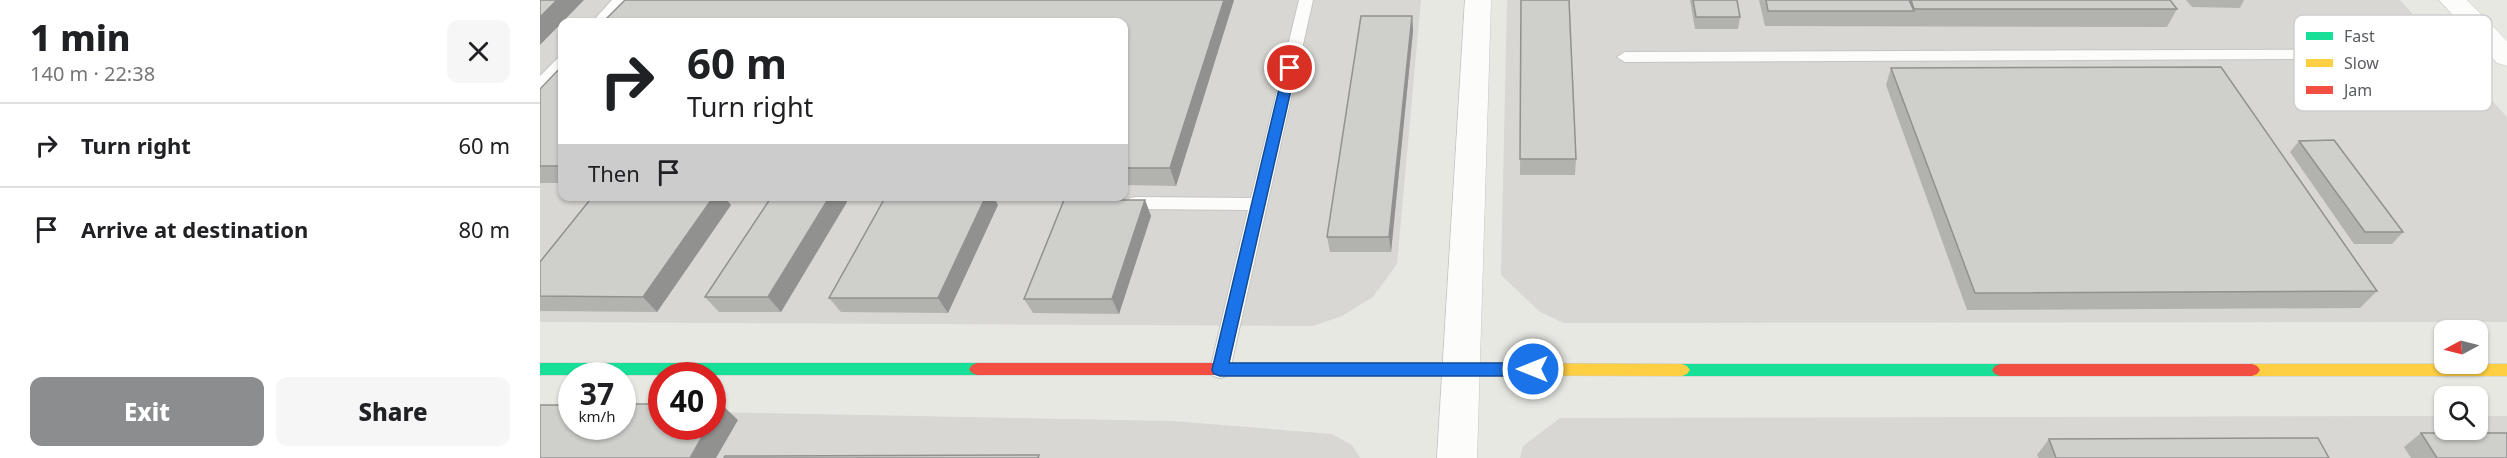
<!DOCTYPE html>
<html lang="en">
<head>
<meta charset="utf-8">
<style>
	body { margin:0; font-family:"Noto Sans",sans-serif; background:#f6f6f6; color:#202124; height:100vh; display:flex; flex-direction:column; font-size:22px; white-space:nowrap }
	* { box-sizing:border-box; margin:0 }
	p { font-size:20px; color:#757577 }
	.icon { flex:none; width:33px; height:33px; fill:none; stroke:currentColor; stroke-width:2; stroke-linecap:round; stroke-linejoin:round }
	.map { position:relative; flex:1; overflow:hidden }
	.details { display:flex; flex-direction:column; background:#fff; width:540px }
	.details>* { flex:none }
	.hud { position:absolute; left:18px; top:18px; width:570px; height:183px; border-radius:12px; box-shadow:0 2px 4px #0004; background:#fff; color:#202124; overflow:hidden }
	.needle { width:39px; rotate:263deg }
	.fabs { position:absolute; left:1894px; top:320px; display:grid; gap:12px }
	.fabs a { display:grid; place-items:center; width:54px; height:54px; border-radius:12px; background:#fff; box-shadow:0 2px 4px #0004; font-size:30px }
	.speed { position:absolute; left:18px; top:362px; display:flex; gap:12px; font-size:30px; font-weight:700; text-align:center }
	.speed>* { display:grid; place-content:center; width:78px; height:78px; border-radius:50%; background:#fff; box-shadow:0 2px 4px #0004; line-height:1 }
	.speed small { font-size:15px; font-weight:400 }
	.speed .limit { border:9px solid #d22; background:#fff; color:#111 }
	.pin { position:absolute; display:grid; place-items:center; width:51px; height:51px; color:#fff; margin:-26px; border:3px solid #fff; border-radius:50%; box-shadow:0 2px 6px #0007 }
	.me { position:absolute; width:66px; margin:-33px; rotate:270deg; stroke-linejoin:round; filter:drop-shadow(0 0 4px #0008) }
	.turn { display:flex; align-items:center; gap:21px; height:126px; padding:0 30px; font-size:27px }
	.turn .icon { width:78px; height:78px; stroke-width:2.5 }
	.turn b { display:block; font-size:42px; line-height:51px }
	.then { display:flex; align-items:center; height:57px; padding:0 30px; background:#0003; gap:12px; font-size:22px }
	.round { display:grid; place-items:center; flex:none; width:63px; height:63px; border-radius:12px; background:#f6f6f6 }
	.overview { display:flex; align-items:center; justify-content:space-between; height:102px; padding:0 30px }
	h1 { font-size:36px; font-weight:800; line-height:45px }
	.cta { display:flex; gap:12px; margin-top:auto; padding:12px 30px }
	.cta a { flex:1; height:69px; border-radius:12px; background:#8b8d8e; color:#fff; font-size:24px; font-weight:800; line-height:69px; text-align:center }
	.cta a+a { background:#f6f6f6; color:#202124 }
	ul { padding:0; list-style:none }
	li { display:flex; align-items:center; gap:18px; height:84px; padding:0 30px; border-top:2px solid #e0e0e0 }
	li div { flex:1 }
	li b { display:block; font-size:22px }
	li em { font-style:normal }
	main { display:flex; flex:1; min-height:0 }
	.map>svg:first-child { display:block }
	.industrial { fill:#d8d7d3; fill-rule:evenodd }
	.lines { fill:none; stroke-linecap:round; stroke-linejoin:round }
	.lane-casing { stroke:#c5c5c3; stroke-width:2 }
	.street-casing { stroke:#c5c5c3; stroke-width:1 }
	.fast-casing { stroke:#c5c6c4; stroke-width:1 }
	.slow-casing { stroke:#c5c6c4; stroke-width:1 }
	.jam-casing { stroke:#c5c6c4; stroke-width:1 }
	.lane { fill:#fcfcfb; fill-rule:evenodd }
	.street { fill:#fcfcfb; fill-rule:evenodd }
	.fast { fill:#16e098; fill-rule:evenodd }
	.slow { fill:#ffcf43; fill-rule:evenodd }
	.jam { fill:#f24e42; fill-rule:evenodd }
	.wall { fill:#b2b2af }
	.shaded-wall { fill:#91918f }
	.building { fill:#cfcfcc; stroke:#91918f; stroke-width:1.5 }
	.route { fill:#1a73e8; stroke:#114b97; stroke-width:1.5 }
	.key { fill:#fff; stroke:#cdced0; stroke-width:1.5 }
	.key-label { font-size:16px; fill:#595c61 }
</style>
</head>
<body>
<main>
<section class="details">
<div class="overview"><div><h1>1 min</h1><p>140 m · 22:38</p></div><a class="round"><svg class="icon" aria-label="close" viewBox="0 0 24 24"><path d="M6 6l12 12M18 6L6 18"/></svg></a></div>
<ul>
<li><svg class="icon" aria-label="right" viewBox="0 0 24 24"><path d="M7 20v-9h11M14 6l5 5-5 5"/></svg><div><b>Turn right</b></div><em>60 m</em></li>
<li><svg class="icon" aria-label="arrive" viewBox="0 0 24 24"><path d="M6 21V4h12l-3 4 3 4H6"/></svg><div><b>Arrive at destination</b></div><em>80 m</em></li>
</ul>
<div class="cta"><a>Exit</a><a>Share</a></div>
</section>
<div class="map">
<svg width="1967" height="458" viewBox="0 0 1967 458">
	<rect width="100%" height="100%" fill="#e8e8e3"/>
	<!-- industrial -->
	<path class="industrial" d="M0,0H881L857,264L833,297L802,316L773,326L0,322ZM22,22H584V196H22Z
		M967,0H1860L1967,117V322L1024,323L1000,312L961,275Z
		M0,412L32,426H172L173,412L633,421L792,434L812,445L820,458H0Z
		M1905,416V429H1938V416H1967V458H980L983,446L1020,418Z"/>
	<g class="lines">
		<defs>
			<path id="lane" d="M72,0H87L67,22H52Z
				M759,0H773L690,370L687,376L680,378L673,376L670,370L708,210L596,209L590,208L587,203L590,198L596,197L711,198Z
				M1967,49V57L1964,58L1085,62L1077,57L1085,52Z
				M22,57V71L6,90L0,91V76L17,59Z"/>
			<path id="street" d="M925,0H951L937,458H897Z
				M1899,0H1927L1967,41V66L1957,63Z"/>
			<path id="fast" d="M0,363H437L442,365L445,369L442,373L437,375H0Z
				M1142,364H1460L1465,366L1468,370L1465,374L1460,376H1142L1137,374L1134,370L1137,366Z"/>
			<path id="slow" d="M889,363L1142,364L1147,366L1150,370L1147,374L1142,376L889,375L884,373L881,369L884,365Z
				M1712,364H1967V376H1712L1707,374L1704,370L1707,366Z"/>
			<path id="jam" d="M437,363H889L894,365L897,369L894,373L889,375H437L432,373L429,369L432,365Z
				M1460,364H1712L1717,366L1720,370L1717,374L1712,376H1460L1455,374L1452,370L1455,366Z"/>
		</defs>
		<!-- lane casing -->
		<use href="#lane" class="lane-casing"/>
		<!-- street casing -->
		<use href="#street" class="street-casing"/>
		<!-- fast casing -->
		<use href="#fast" class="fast-casing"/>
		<!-- slow casing -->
		<use href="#slow" class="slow-casing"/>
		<!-- jam casing -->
		<use href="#jam" class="jam-casing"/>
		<!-- lane -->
		<use href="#lane" class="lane"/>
		<!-- street -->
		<use href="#street" class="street"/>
		<!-- fast -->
		<use href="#fast" class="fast"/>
		<!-- slow -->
		<use href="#slow" class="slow"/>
		<!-- jam -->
		<use href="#jam" class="jam"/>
	</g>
	<!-- wall -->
	<path class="wall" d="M85,0H694L636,186L584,185V22Z
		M981,0L1036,159L1035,175H980Z
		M1150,0H1197L1200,17L1198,29H1155Z
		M1219,0H1630L1637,9L1627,27L1225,26Z
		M1646,0H1704L1700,8L1652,7Z
		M872,16L873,31L851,252H790L787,237Z
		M22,66V183H0V89Z
		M1351,68L1837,291L1820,308L1427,310L1346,85Z
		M1759,141L1863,232L1852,244H1814L1750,152Z
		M232,196H303L307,202L241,312H179L165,297Z
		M605,200L611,216L579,314L493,313L484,299Z
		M191,205L117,312L0,311V262Z
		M458,205L408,313L301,312L289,298Z
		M1881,433L1967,458H1871L1864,447Z
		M1509,439L1789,458H1499L1497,455Z"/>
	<!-- shaded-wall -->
	<path class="shaded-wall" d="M17,0H44L0,45V17Z
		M684,0H694L636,186L630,168Z
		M872,16L873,31L851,252L849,237Z
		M174,196H184L191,205L117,312L103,297Z
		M290,196H303L307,202L241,312L228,297Z
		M446,196H453L458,205L408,313L398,298Z
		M605,200L611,216L579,314L572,299Z
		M181,404L198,420L176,458H150L168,426H172V419Z"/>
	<!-- building -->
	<path class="building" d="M0,0H17L0,17Z
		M85,0H684L630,168H584V22H63Z
		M981,0H1029L1036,159H980Z
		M1153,0H1197L1200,17H1156Z
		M1226,0H1369L1374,11H1228Z
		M1371,0H1630L1637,9H1374Z
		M821,16H872L849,237H787Z
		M22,66V166H0V89Z
		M1681,67L1837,291L1435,293L1351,68Z
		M1794,140L1863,232H1825L1759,141Z
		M53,196H174L103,297L0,296V262Z
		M232,196H290L228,297H165Z
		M346,196H446L398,298H289Z
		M524,200H605L572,299H484Z
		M82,404H122V426H168L150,458H0V405H32V426H82Z
		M172,404H181L172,419Z
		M1881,433H1967V458H1897Z
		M1778,438L1789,458H1516L1509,439Z
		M499,455L498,458H184L185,456Z"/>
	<!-- route -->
	<path class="route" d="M750,64L756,68L689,363H993L998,365L1000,369L998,374L993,376H680L674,374L672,370L744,68Z"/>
	<!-- legend -->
	<rect x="1754" y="15" width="198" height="96" rx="9" class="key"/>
	<rect x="1766" y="32" width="27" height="8" fill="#16e098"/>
	<rect x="1766" y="59" width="27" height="8" fill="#ffcf43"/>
	<rect x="1766" y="86" width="27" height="8" fill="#f24e42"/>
	<g class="key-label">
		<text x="1804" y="42">Fast</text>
		<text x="1804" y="69">Slow</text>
		<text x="1804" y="96">Jam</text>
	</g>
</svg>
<div class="fabs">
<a><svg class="needle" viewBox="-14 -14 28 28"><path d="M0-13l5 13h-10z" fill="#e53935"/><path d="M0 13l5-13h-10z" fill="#757577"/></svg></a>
<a><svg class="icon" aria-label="search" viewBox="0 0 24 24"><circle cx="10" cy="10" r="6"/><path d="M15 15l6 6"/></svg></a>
</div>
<div class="speed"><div>37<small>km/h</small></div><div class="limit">40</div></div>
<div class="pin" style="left:750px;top:68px;background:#d93025"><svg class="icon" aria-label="arrive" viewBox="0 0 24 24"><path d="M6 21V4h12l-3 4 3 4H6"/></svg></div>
<svg class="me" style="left:993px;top:369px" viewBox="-20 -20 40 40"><circle r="17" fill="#1a73e8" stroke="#fff" stroke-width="3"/><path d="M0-11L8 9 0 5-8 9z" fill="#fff"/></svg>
<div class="hud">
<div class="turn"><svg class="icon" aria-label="right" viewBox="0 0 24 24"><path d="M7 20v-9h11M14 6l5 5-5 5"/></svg><div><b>60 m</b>Turn right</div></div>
<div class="then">Then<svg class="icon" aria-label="arrive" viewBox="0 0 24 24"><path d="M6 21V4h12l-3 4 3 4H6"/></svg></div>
</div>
</div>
</main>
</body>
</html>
